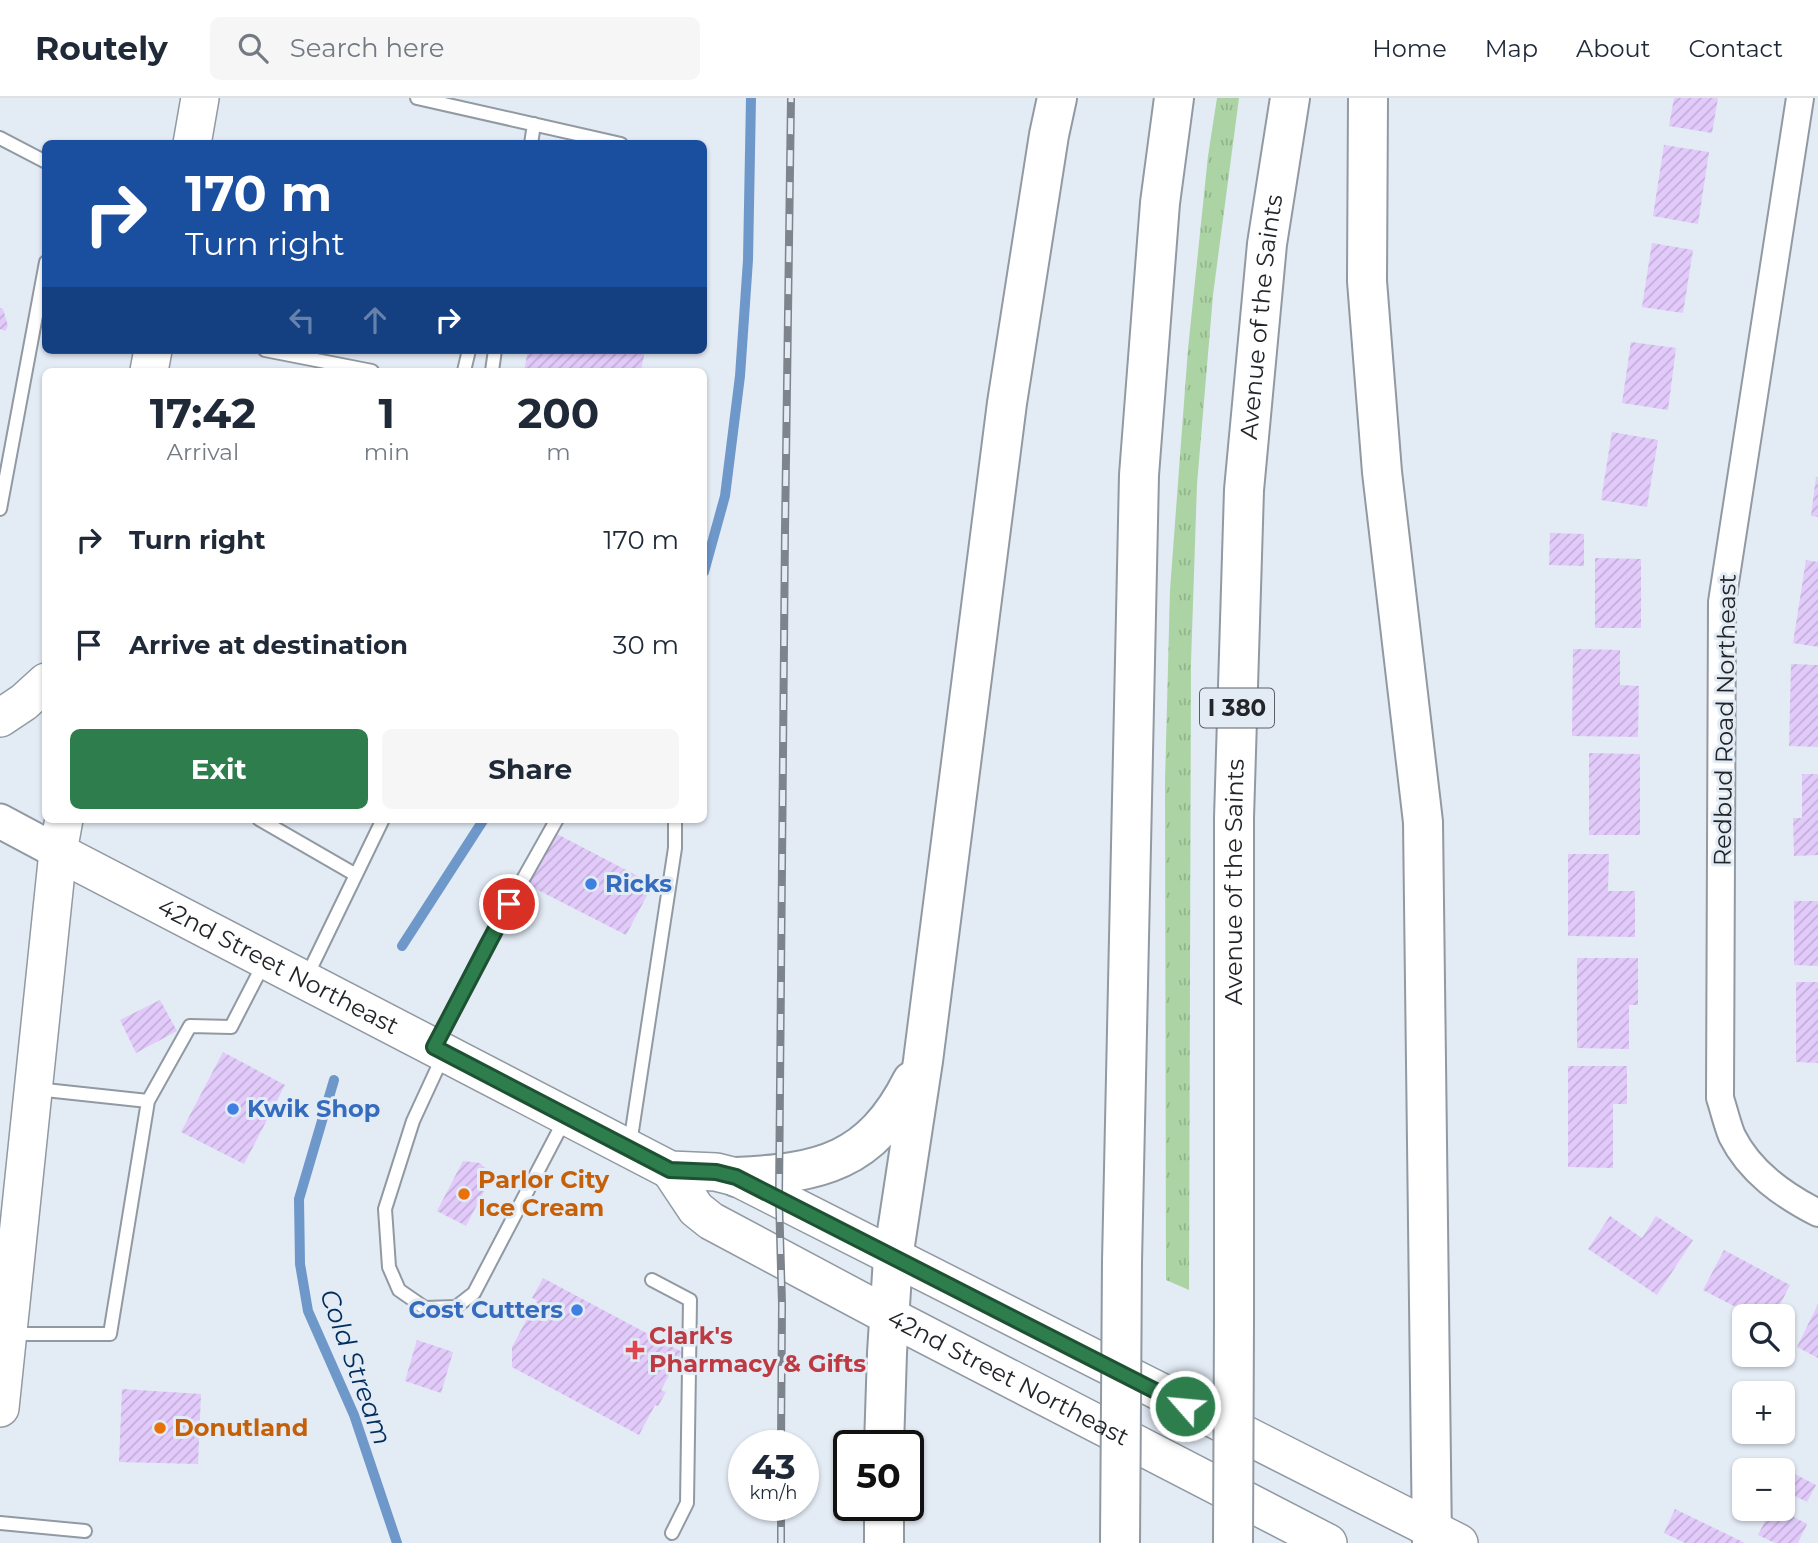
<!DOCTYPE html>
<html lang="en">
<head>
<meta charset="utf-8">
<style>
	body { margin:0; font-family:Montserrat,sans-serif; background:#f6f6f7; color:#1f2937; height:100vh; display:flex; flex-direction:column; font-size:26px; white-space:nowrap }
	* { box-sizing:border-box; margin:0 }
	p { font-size:23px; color:#747a83 }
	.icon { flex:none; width:38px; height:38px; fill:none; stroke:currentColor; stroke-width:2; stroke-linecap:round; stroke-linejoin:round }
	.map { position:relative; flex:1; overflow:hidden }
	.drawer { position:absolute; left:42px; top:270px; width:665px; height:455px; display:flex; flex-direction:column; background:#fff; border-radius:10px; box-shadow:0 2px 5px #0004 }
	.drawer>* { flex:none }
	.top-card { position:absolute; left:42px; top:42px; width:665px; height:214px; border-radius:10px; box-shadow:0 2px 5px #0004; background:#1a4fa0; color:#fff; overflow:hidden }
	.controls { position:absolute; left:1732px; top:1206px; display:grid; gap:14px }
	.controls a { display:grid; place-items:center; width:63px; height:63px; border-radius:10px; background:#fff; box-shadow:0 2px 5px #0004; font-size:35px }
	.speed { position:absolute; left:728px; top:1332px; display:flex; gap:14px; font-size:35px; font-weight:700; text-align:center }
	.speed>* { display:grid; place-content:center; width:91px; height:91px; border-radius:50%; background:#fff; box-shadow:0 2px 5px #0004; line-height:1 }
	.speed small { font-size:18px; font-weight:400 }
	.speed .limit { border:4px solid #111; border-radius:10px; background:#fff; color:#111 }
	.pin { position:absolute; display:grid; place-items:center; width:60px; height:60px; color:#fff; margin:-30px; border:4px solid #fff; border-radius:50%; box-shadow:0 2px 7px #0007 }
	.me { position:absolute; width:77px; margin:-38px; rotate:297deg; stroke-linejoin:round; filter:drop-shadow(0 0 5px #0008) }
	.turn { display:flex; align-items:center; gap:24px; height:147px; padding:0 28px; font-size:32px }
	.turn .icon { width:91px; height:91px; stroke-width:2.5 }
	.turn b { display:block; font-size:49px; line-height:60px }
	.lanes { display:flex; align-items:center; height:66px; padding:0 28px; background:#0003; justify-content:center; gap:35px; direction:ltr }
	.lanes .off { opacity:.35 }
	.eta { display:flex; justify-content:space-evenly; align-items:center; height:119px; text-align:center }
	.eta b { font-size:42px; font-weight:700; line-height:49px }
	.primary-button { display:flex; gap:14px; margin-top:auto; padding:14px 28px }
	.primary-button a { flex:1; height:80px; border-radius:10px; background:#2d7d4d; color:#fff; font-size:28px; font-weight:700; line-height:80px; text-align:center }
	.primary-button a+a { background:#f6f6f7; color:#1f2937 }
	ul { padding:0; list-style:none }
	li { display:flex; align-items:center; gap:21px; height:105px; padding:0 28px }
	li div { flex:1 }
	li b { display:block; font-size:26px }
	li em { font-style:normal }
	header { display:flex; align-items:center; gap:42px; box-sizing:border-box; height:98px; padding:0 35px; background:#fff; border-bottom:2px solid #e0e1e3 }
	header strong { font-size:33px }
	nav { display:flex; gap:38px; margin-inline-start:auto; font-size:24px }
	.search { width:490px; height:63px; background:#f6f6f7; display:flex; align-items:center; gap:18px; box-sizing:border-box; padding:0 24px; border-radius:10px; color:#747a83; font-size:26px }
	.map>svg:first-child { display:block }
	.grass { fill:url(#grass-tufts) }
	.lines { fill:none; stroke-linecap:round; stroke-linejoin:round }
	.stream { stroke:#6e98c9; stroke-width:10 }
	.building { fill:url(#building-hatch) }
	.service-casing { stroke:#9199a2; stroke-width:16 }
	.minor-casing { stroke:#9199a2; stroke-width:30 }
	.tertiary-casing { stroke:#9199a2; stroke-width:37 }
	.secondary-casing { stroke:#9199a2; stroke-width:40 }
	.motorway-casing { stroke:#9199a2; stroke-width:42 }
	.service { stroke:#fff; stroke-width:12 }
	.minor { stroke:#fff; stroke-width:26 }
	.tertiary { stroke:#fff; stroke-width:33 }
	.secondary { stroke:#fff; stroke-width:37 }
	.motorway { stroke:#fff; stroke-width:38 }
	.rail-casing { stroke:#7e848b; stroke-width:8 }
	.rail { stroke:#e3ebf5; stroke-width:5; stroke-dasharray:16; stroke-linecap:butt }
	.motorway-bridge-casing { stroke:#9199a2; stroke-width:42; stroke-linecap:butt }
	.motorway-bridge { stroke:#fff; stroke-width:38 }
	.route-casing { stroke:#1d5132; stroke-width:18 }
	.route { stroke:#2d7d4d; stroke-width:12 }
	.shop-dot { fill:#3f7fe0; stroke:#e3ebf5; stroke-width:2.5 }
	.food-dot { fill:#e8710a; stroke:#e3ebf5; stroke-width:2.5 }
	.health-dot { fill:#e0444e; stroke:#e3ebf5; stroke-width:2.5 }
	.labels { text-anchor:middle; stroke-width:6; stroke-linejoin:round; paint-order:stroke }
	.shield { fill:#e3ebf5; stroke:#5c6066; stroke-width:2 }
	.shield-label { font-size:23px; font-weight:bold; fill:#222529 }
	.street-label { font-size:24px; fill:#222529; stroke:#e3ebf5 }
	.shop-label { font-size:24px; font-weight:bold; fill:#366cbe; stroke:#e3ebf5; text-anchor:start }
	.food-label { font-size:24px; font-weight:bold; fill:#c56008; stroke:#e3ebf5; text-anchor:start }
	.health-label { font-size:24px; font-weight:bold; fill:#be3a42; stroke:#e3ebf5; text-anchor:start }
	.water-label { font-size:26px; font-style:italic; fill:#002e5c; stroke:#e3ebf5 }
</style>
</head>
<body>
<header>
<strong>Routely</strong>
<div class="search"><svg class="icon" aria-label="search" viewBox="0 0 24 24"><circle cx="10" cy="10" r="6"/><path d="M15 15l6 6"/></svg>Search here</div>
<nav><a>Home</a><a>Map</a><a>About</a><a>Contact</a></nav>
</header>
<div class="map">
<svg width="1818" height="1445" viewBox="0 0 1818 1445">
	<defs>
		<pattern id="grass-tufts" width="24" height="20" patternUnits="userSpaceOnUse" patternTransform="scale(1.75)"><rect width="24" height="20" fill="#abd3a4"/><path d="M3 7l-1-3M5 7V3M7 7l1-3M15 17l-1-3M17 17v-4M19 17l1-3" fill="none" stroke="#93b58d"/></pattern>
		<pattern id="building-hatch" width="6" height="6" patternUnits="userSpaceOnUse" patternTransform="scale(1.75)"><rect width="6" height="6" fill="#e2cbfb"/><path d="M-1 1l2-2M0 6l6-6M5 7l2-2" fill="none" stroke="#c2aed7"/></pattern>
	</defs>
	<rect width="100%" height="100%" fill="#e3ebf5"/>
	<!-- grass -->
	<path class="grass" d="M1217,0H1239L1213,197L1197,386L1191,564L1189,1192L1166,1182L1165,684L1170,492L1188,251L1208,58Z"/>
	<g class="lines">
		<!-- stream -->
		<path class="stream" d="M704,474L725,398L740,278L748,162L751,0
			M402,848L484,721
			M334,982L299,1101L300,1166L308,1213L354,1317L397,1445"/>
	</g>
	<!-- building -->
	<path class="building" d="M1674,0H1718L1712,35L1669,28Z
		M1664,47L1709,54L1698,126L1653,118Z
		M1652,145L1693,152L1683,215L1642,209Z
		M0,210L3,211L8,228L5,233L0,231Z
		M1631,244L1676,250L1668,312L1622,305Z
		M528,252H645L641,273H524Z
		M1612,334L1658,342L1647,409L1601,402Z
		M1816,379H1818V419L1811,418Z
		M1550,435L1584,436V468L1549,467Z
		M1595,460L1641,461V530H1595Z
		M1806,462L1818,464V549L1793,545Z
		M1573,551L1620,552V587L1639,588L1638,639L1572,638Z
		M1791,566L1818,567V649L1789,648Z
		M1589,655L1640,656V737H1589Z
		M1802,676H1818V757L1794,758L1793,720H1802Z
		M555,735L653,786L626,837L528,787Z
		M1568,756H1609L1608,793H1635V839L1568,838Z
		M1794,803H1818V868L1794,867Z
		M1577,860H1638V907H1629V951L1577,950Z
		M1796,884H1818V965L1796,964Z
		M160,902L177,933L136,955L120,922Z
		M223,954L285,987L244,1066L181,1034Z
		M1568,968H1627V1006H1613V1070L1568,1069Z
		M463,1063L480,1065L492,1078L466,1128L437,1113Z
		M1610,1118L1642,1140L1656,1118L1693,1142L1657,1197L1588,1151Z
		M1724,1152L1790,1187L1774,1218H1753L1703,1192Z
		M543,1180L682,1254L661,1292L666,1294L658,1308L655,1307L639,1337L512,1269V1249L537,1202L532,1200Z
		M1818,1206V1260L1797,1249Z
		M417,1242L453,1254L441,1295L405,1283Z
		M122,1291L201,1296L198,1366L119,1364Z
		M1791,1374L1816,1387L1807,1404L1783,1392Z
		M1772,1410H1777L1807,1426L1798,1445H1775L1758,1437Z
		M1675,1411L1745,1445H1685L1664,1435Z"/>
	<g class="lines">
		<defs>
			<path id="service" d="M417,0L621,46
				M0,40L46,64
				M531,46L534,26
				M265,252L372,273
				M464,273L469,252
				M492,273L495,252
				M0,411L46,164
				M259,721L356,777
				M307,878L383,721
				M436,945L486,847L557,721
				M443,958L413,1023L385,1111L389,1169L399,1192L425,1210L456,1209L474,1195L566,1019
				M148,1003L190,928L231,929L264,865
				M630,1046L675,750V721
				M652,1182L690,1202L687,1405L672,1435
				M11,1236H110L148,1003L36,991
				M0,1425L85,1433"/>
			<path id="minor" d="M1800,0L1722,504L1720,1000C1724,1012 1727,1026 1732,1038C1750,1074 1783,1097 1818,1115"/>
			<path id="tertiary" d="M0,723L58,754"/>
			<g id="secondary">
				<path d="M192,46L200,0"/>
				<path d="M149,273L153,252"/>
				<path d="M0,620L24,604L46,584"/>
				<path id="s1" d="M58,754L670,1072L716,1074L736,1079L1459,1445"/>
				<path id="s2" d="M670,1072L696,1111L711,1123L889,1218L1328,1445"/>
				<path d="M0,1310L58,754L64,721"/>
			</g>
			<g id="motorway">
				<path d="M1368,0L1367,183L1382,374L1423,724L1432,1445"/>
				<path d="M736,1079C821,1075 871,1064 912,983"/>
				<path d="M1122,1164L1139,377L1160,105L1174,0"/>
				<path id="s3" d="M1234,1222V720L1244,392L1267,146L1290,0"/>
				<path d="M884,1348L887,1255L893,1160L923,963L1007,305L1049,37L1057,0"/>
				<path d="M884,1445V1407"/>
			</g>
		</defs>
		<!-- service casing -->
		<use href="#service" class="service-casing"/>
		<!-- minor casing -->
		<use href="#minor" class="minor-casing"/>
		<!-- tertiary casing -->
		<use href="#tertiary" class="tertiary-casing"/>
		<!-- secondary casing -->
		<use href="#secondary" class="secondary-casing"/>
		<!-- motorway casing -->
		<use href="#motorway" class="motorway-casing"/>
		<!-- service -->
		<use href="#service" class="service"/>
		<!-- minor -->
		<use href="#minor" class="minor"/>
		<!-- tertiary -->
		<use href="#tertiary" class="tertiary"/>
		<!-- secondary -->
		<use href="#secondary" class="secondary"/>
		<!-- motorway -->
		<use href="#motorway" class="motorway"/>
		<defs>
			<path id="rail" d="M781,1348L782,1206L779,1101L785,433L791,0
				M781,1445V1407"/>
		</defs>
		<!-- rail casing -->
		<use href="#rail" class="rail-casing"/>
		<!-- rail -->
		<use href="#rail" class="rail"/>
		<defs>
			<path id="motorway-bridge" d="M1120,1445L1122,1164
				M1233,1445L1234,1222"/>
		</defs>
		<!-- motorway-bridge casing -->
		<use href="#motorway-bridge" class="motorway-bridge-casing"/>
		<!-- motorway-bridge -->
		<use href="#motorway-bridge" class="motorway-bridge"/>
	</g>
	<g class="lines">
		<defs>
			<path id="route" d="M509,806L434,949L670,1072L716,1074L736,1079L1185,1308"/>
		</defs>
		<!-- route casing -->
		<use href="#route" class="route-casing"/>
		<!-- route -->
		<use href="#route" class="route"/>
	</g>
	<!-- markers -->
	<g class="shop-dot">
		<circle cx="591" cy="786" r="7"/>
		<circle cx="233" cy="1011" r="7"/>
		<circle cx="577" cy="1212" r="7"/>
	</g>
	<g class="food-dot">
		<circle cx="464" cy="1096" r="7"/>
		<circle cx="160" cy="1330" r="7"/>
	</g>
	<path class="health-dot" d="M631.5 1241.5h7v7h7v7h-7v7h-7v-7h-7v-7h7z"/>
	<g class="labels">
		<!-- shield labels -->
		<rect class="shield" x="1200" y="590.5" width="74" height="39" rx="5"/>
		<g class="shield-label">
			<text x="1237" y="618">I 380</text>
		</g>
		<!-- street labels -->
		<g class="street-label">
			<text dy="8" stroke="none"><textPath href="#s3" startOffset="1004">Avenue of the Saints</textPath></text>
			<text transform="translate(1725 622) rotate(-89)" y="8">Redbud Road Northeast</text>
			<text dy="8" stroke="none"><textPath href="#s3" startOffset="438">Avenue of the Saints</textPath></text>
			<text dy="8" stroke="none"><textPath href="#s1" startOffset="248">42nd Street Northeast</textPath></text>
			<text dy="8" stroke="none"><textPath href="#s2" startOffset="402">42nd Street Northeast</textPath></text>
		</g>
		<!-- shop labels -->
		<g class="shop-label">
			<text x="605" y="794">Ricks</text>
			<text x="247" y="1019">Kwik Shop</text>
			<text x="563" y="1220" text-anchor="end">Cost Cutters</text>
		</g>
		<!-- food labels -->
		<g class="food-label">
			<text x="478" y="1090">Parlor City<tspan x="478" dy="28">Ice Cream</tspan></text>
			<text x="174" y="1338">Donutland</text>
		</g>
		<!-- health labels -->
		<g class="health-label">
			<text x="649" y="1246">Clark's<tspan x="649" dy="28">Pharmacy &amp; Gifts</tspan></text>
		</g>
		<!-- water labels -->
		<g class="water-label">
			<text transform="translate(356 1269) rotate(70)" y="9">Cold Stream</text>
		</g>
	</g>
</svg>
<div class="controls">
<a><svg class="icon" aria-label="search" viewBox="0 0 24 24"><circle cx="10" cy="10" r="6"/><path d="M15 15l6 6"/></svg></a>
<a>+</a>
<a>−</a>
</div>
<div class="speed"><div>43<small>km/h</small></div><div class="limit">50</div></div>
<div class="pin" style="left:509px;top:806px;background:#d93025"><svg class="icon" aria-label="arrive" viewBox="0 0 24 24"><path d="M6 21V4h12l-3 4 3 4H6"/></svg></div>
<svg class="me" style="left:1185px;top:1308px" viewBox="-20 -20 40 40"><circle r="17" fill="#2d7d4d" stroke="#fff" stroke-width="3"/><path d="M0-11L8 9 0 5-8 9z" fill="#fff"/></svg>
<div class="top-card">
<div class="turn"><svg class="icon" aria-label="right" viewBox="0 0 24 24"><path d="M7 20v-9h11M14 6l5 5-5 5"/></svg><div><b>170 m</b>Turn right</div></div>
<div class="lanes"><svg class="icon off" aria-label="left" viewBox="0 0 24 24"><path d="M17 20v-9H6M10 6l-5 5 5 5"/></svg><svg class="icon off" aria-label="ahead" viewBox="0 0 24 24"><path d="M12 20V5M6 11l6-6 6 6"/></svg><svg class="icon" aria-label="right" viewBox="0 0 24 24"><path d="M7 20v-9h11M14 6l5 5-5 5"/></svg></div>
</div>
<section class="drawer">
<div class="eta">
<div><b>17:42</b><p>Arrival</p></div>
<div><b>1</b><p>min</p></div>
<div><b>200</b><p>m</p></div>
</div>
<ul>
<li><svg class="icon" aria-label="right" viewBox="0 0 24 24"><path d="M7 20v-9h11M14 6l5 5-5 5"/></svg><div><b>Turn right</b></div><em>170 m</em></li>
<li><svg class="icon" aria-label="arrive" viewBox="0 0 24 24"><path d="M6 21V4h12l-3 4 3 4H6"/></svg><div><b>Arrive at destination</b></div><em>30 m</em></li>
</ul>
<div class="primary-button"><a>Exit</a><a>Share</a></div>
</section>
</div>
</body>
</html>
